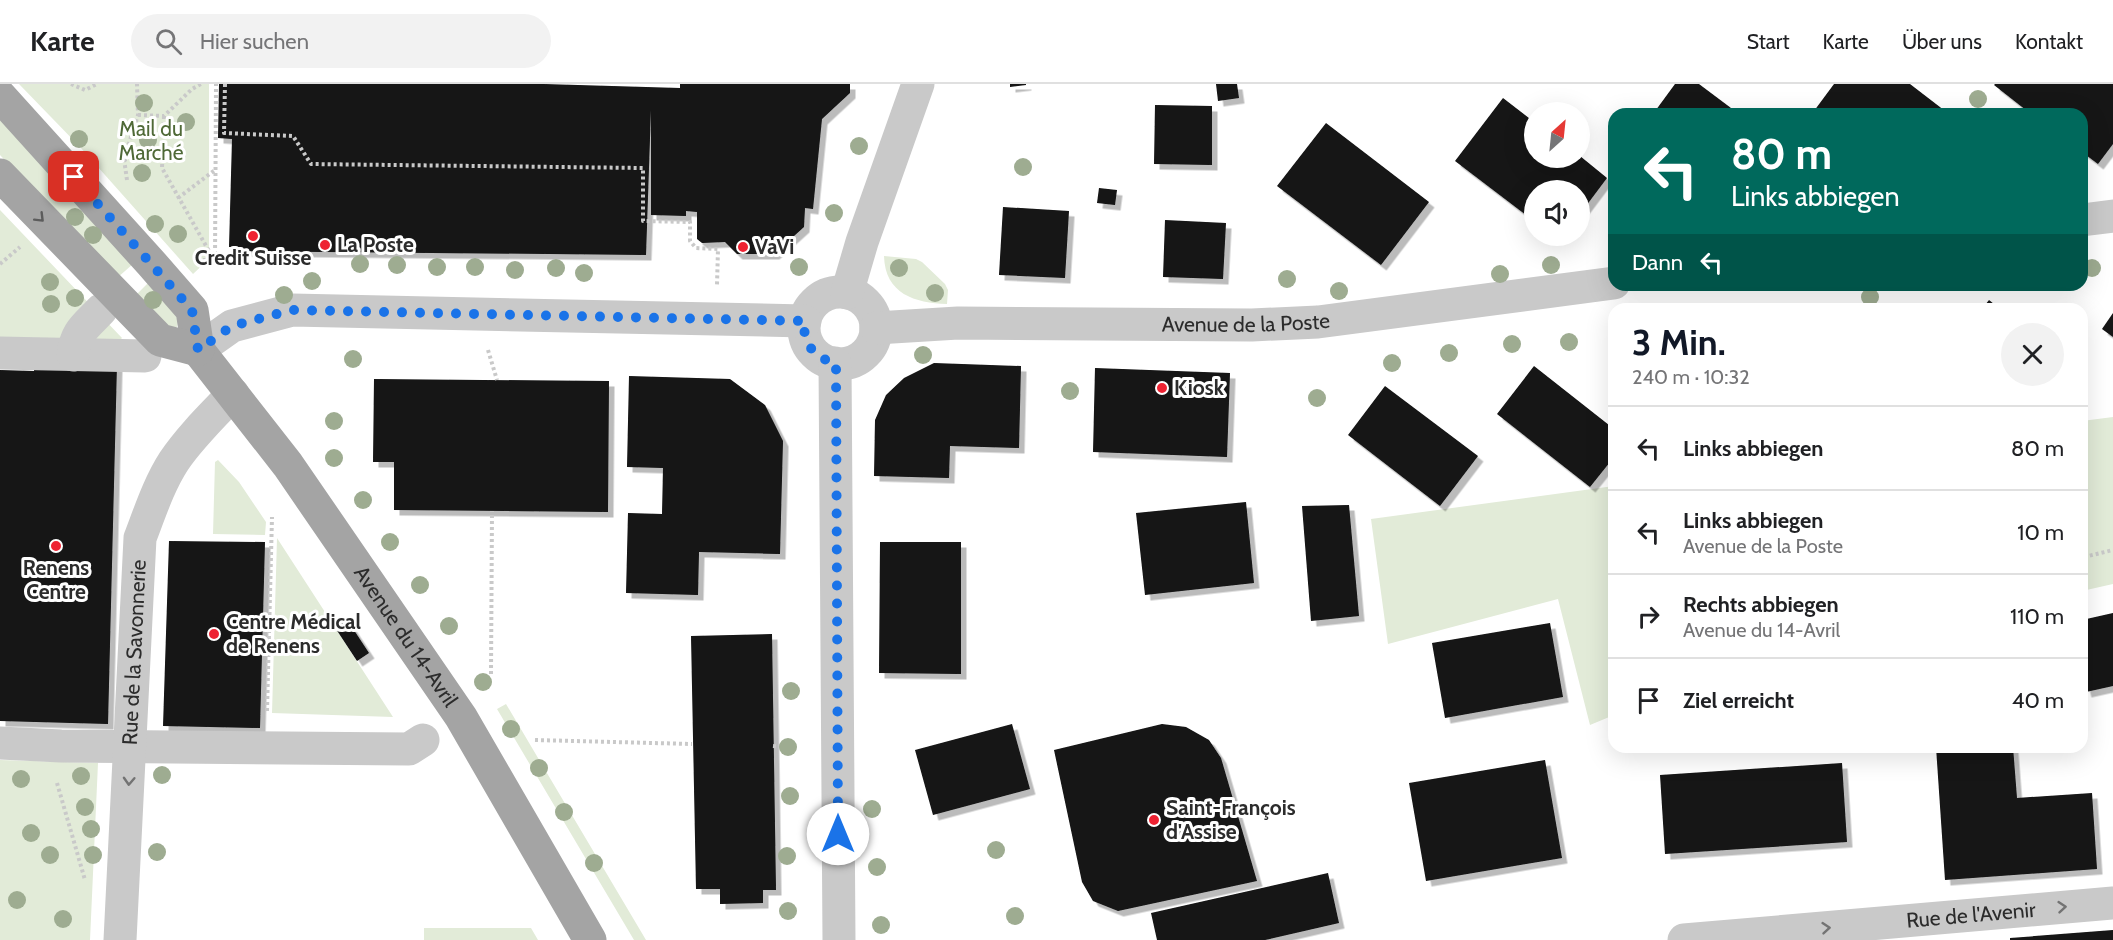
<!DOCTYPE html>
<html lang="de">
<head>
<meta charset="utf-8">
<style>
	body { margin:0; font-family:Cabin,sans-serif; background:#f2f2f2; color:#202124; height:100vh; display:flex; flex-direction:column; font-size:22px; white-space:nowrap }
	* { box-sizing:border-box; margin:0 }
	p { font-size:20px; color:#757577 }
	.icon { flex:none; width:33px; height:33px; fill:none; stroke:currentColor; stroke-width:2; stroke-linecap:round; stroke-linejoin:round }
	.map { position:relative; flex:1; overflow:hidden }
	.side { position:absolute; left:1608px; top:219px; width:480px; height:450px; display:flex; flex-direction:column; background:#fff; border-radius:18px; box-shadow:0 6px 24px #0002 }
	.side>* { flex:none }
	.banner { position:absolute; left:1608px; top:24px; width:480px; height:183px; border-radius:18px; box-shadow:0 6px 24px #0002; background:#00695c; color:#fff; overflow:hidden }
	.needle { width:39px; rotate:27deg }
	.controls { position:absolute; left:1524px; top:18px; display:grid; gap:12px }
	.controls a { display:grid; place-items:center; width:66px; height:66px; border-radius:50%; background:#fff; box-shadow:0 6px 24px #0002; font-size:30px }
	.pin { position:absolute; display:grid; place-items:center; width:51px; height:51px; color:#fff; margin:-26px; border-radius:12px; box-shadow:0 3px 9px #0006 }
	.me { position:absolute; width:66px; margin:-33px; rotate:0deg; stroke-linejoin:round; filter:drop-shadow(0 0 4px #0008) }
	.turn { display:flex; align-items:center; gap:21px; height:126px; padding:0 24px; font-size:27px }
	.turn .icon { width:78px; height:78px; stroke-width:2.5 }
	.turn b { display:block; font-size:42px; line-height:51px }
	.then { display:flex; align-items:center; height:57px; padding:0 24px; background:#0003; gap:12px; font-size:22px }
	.round { display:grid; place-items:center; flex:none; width:63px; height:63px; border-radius:32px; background:#f2f2f2 }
	.summary { display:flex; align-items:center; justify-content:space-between; height:102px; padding:0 24px }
	h1 { font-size:36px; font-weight:800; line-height:45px; color:#111827 }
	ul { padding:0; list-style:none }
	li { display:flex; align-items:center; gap:18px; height:84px; padding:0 24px; border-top:2px solid #e0e0e0 }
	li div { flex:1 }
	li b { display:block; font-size:22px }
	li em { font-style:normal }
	header { display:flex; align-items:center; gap:36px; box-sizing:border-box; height:84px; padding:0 30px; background:#fff; border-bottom:2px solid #e0e0e0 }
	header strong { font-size:28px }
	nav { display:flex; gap:33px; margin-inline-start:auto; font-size:21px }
	.search { width:420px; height:54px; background:#f2f2f2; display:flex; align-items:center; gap:15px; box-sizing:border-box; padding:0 21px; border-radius:33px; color:#757577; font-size:22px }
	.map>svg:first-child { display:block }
	.green { fill:#e2ebd8 }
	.building { fill:#131313; filter:url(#shadow) }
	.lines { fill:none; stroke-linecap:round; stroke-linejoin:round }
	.path { stroke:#c9c9c9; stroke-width:4; stroke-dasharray:3 3; stroke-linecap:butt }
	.minor { stroke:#c9c9c9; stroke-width:33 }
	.major { stroke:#a4a4a4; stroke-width:33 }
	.tree { fill:#9eac91 }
	.oneway { stroke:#5c5c5c }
	.oneway2 { stroke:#737373 }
	.route { stroke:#1a73e8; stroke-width:10; stroke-dasharray:0 18 }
	.poi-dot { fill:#ee2232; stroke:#fff; stroke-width:2 }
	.labels { text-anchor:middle; stroke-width:6; stroke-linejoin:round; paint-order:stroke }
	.park-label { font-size:21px; fill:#4f6937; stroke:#fff }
	.poi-label { font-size:21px; font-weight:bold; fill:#2c2c2c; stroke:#fff; text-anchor:start }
	.street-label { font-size:21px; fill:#2c2c2c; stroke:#fff }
</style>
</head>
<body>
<header>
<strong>Karte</strong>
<div class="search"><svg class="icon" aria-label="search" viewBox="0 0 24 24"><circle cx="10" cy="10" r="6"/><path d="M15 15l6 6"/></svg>Hier suchen</div>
<nav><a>Start</a><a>Karte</a><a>Über uns</a><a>Kontakt</a></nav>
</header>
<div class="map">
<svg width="2113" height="856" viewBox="0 0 2113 856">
	<defs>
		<filter id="shadow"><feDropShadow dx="5.5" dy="5.5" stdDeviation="0" flood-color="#0004"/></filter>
	</defs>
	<rect width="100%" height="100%" fill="#fff"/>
	<!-- green -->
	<path class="green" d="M19,0H209V175L193,190L81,64Z
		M0,35L133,180L117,194L0,71Z
		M0,126L122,254L112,264L0,261Z
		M884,172L916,175L922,178L945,200L948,206L947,220C915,219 885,210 884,172Z
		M150,197L179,232L177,243H166L135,212Z
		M2113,333V500L2082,507V337Z
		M218,376L239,398L266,438L265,451L213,450L215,378Z
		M1614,402V631L1590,641L1558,515L1388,560L1371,435Z
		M277,454L393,633L272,629Z
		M506,620L646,856H634L497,625Z
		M0,676L98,679L90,856H0Z
		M424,844H531L538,856H424Z"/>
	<!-- building -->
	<path class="building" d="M219,0H544L680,4V0H850V9L822,35L813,125L805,124L804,143L774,170H737L725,158L702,159L697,155V128L686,127V132L651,131V25L646,171L233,167V163H229L232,55L218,54Z
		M1010,0H1026V1L1010,3Z
		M1216,0H1237L1239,14L1218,17Z
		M1675,0H1699L1739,30H1653Z
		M1834,0H1910L1949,30H1819L1814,27Z
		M1995,0H2113V60L2098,80L2082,68V30H2031L1994,1Z
		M1503,14L1534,38V74L1580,72L1607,94L1580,130V106H1534V137L1455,77Z
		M1155,21L1212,22V81L1154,80Z
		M1326,39L1429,118L1381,181L1277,102Z
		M1099,104L1117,106L1115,121L1097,119Z
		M1003,123L1069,127L1065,194L999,191Z
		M1165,136L1226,139L1223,195L1163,193Z
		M1989,216L2000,225H1982Z
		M2113,229V253L2102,245Z
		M34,278L117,280L108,640L0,637V286L34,287Z
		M934,279L1021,282L1019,364L950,362L949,394L874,392L875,336L886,311L904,294Z
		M1534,282L1614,345V373L1590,403L1497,330Z
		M1095,284L1230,289L1227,373L1093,368Z
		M629,292L730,295L765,321L783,357L780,470L699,468L698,511L626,509L628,429L662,430L663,384L627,383Z
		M374,295L609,297L608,428L394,426V378H373Z
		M1385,302L1478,372L1440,422L1348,351Z
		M1246,418L1254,499L1145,511L1136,429Z
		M1349,421L1359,532L1311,537L1302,422Z
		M169,457L265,458L260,644L163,642Z
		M880,458H961V590L879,589Z
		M2113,529V602L2086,608L2082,592V536Z
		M346,534L369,569L357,577L334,542Z
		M1550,539L1563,613L1445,634L1432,559Z
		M772,550L776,806H763V819L720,820V805H696L691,552Z
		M1012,640L1030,705L933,731L915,666Z
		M1162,640L1186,643L1209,656L1221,674L1257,797L1118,827L1093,817L1082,798L1054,666Z
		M1936,663H2013L2017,714L2092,709L2097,785L1945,796Z
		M1545,676L1562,774L1426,797L1409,699Z
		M1842,679L1847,758L1665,770L1660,691Z
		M1328,789L1339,839L1265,856H1157L1151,829Z
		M2113,846V856H2010V854Z"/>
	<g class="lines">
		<!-- path -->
		<path class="path" d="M71,0L85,6L97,0
			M225,0L224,49L293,52L311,80L643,84V137L690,138V157L696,164L718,165L717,201
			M138,31L164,32L192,5L201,0
			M164,32L162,84L214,176
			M124,75H162
			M127,96L124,75L138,31L137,0
			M178,114L215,86
			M197,176H215L216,0
			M0,180L20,163
			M488,266L497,296
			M2084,473L2113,466
			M491,590L492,427
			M267,627L272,433
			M535,656L692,660
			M773,662L783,663
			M57,699L85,796"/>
		<!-- minor -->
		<g class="minor">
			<path d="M2082,136L2113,132"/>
			<circle cx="840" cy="244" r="36"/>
			<path d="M847,209L862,158L918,0"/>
			<path id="s1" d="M876,244L958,239L1252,241L1318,238L1614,199"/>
			<path d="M198,266L232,242L292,226L805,237"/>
			<path d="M0,269L145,272"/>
			<path d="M73,271C76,247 85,243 101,226"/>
			<path d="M835,279L839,856"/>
			<path d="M0,659L61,662L409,665L423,656"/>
			<path id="s2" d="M120,856L140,454C150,428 159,400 174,377C191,352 213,331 233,310"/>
			<path id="s3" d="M1684,856L2113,819"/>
		</g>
		<!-- major -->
		<g class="major">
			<path id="s4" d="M0,12L151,179L192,226L198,266L288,381L461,633L590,856"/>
			<path d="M0,91L160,256L198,266"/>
		</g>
	</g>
	<!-- trees -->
	<g class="tree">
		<circle cx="1978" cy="15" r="9"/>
		<circle cx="144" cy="19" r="9"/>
		<circle cx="186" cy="38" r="9"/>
		<circle cx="79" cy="55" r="9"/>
		<circle cx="148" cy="56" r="9"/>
		<circle cx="859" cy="62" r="9"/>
		<circle cx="1023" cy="83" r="9"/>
		<circle cx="142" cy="89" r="9"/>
		<circle cx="834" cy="129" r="9"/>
		<circle cx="75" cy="133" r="9"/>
		<circle cx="155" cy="140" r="9"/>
		<circle cx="178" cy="150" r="9"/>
		<circle cx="93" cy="151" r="9"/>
		<circle cx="360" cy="180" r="9"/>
		<circle cx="397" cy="181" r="9"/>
		<circle cx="1551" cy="181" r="9"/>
		<circle cx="437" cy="183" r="9"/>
		<circle cx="475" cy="183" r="9"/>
		<circle cx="799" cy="183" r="9"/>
		<circle cx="556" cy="184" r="9"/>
		<circle cx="899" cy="184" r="9"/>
		<circle cx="2092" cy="184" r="9"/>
		<circle cx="515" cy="186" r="9"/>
		<circle cx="584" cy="189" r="9"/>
		<circle cx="1500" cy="190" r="9"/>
		<circle cx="1287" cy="195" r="9"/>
		<circle cx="312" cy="197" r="9"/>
		<circle cx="50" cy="198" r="9"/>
		<circle cx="1339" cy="207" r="9"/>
		<circle cx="935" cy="209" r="9"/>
		<circle cx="284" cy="211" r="9"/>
		<circle cx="1870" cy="213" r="9"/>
		<circle cx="75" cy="214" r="9"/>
		<circle cx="153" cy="216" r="9"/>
		<circle cx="51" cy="220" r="9"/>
		<circle cx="1569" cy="258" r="9"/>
		<circle cx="1512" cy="260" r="9"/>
		<circle cx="1449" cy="269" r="9"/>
		<circle cx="923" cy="271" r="9"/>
		<circle cx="353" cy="275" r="9"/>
		<circle cx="1392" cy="279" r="9"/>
		<circle cx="1070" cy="307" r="9"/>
		<circle cx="1317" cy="314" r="9"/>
		<circle cx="334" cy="337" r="9"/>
		<circle cx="334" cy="374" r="9"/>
		<circle cx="363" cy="416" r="9"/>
		<circle cx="390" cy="458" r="9"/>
		<circle cx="420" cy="501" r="9"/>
		<circle cx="449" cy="542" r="9"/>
		<circle cx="483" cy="598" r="9"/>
		<circle cx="791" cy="607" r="9"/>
		<circle cx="511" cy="645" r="9"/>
		<circle cx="788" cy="663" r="9"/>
		<circle cx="539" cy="684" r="9"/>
		<circle cx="162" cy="691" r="9"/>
		<circle cx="81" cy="692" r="9"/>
		<circle cx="21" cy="695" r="9"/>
		<circle cx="790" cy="712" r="9"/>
		<circle cx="85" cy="723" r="9"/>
		<circle cx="872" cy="725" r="9"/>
		<circle cx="564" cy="728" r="9"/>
		<circle cx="91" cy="745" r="9"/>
		<circle cx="31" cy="749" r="9"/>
		<circle cx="996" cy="766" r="9"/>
		<circle cx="157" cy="768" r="9"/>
		<circle cx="50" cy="771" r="9"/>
		<circle cx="93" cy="771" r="9"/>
		<circle cx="787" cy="772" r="9"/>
		<circle cx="594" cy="779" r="9"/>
		<circle cx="877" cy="783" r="9"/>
		<circle cx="17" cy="816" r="9"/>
		<circle cx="788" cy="827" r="9"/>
		<circle cx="1015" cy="832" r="9"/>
		<circle cx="63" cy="835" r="9"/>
		<circle cx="881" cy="841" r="9"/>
	</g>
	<!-- one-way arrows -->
	<defs><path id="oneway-chevron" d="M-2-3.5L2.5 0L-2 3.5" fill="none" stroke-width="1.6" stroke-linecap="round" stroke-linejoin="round" transform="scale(1.5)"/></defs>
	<use class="oneway" href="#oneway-chevron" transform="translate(40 134) rotate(45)"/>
	<g class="oneway2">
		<use href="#oneway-chevron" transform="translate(129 697) rotate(93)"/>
		<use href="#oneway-chevron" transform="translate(2062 823) rotate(-5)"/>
		<use href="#oneway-chevron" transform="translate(1826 844) rotate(-5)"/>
	</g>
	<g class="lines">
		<!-- route -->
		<path class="route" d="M74,93L192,226L198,266L232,242L292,226L805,237C801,258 815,275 836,279L838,750"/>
	</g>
	<!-- markers -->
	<g class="poi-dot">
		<circle cx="253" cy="152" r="6"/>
		<circle cx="325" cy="161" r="6"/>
		<circle cx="743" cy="163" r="6"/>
		<circle cx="1162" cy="304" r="6"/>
		<circle cx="56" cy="462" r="6"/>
		<circle cx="214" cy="550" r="6"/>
		<circle cx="1154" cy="736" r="6"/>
	</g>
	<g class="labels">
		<!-- park labels -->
		<g class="park-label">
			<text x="151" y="52">Mail du<tspan x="151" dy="24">Marché</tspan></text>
		</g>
		<!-- poi labels -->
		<g class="poi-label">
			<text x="337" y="168">La Poste</text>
			<text x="755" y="170">VaVi</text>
			<text x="253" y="181" text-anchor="middle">Credit Suisse</text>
			<text x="1174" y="311">Kiosk</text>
			<text x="56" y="491" text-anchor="middle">Renens<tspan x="56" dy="24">Centre</tspan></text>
			<text x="226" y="545">Centre Médical<tspan x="226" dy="24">de Renens</tspan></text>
			<text x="1166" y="731">Saint-François<tspan x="1166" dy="24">d'Assise</tspan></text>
		</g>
		<!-- street labels -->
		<g class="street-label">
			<text dy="7" stroke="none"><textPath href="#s1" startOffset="370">Avenue de la Poste</textPath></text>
			<text dy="7" stroke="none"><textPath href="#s4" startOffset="682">Avenue du 14-Avril</textPath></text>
			<text dy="7" stroke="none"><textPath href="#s2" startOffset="288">Rue de la Savonnerie</textPath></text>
			<text dy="7" stroke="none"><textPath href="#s3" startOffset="288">Rue de l'Avenir</textPath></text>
		</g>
	</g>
</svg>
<div class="controls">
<a><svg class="needle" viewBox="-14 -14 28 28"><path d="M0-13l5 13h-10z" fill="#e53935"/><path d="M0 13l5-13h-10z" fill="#757577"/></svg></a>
<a><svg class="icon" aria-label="sound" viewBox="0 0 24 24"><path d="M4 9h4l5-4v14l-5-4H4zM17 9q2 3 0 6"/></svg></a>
</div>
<div class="pin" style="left:74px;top:93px;background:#d93025"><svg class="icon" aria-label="arrive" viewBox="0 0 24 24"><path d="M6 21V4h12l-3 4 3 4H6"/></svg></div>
<svg class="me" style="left:838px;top:750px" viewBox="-20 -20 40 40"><circle r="19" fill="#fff"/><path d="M0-13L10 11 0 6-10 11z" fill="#1a73e8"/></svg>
<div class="banner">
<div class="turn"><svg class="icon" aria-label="left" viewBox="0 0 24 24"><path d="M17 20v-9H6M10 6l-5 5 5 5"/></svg><div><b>80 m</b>Links abbiegen</div></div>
<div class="then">Dann<svg class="icon" aria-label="left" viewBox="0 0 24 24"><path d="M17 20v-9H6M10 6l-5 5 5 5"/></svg></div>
</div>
<section class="side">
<div class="summary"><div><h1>3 Min.</h1><p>240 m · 10:32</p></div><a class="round"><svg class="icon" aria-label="close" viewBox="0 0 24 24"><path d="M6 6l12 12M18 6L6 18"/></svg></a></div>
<ul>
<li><svg class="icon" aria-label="left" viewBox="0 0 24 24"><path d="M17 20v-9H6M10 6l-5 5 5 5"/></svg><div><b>Links abbiegen</b></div><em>80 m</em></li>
<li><svg class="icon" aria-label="left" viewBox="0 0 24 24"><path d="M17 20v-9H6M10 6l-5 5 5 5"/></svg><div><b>Links abbiegen</b><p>Avenue de la Poste</p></div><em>10 m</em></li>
<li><svg class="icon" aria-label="right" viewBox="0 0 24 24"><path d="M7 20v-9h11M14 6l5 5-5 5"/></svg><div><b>Rechts abbiegen</b><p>Avenue du 14-Avril</p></div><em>110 m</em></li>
<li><svg class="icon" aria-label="arrive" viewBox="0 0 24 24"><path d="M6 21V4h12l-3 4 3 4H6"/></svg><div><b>Ziel erreicht</b></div><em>40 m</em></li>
</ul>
</section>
</div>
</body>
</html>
